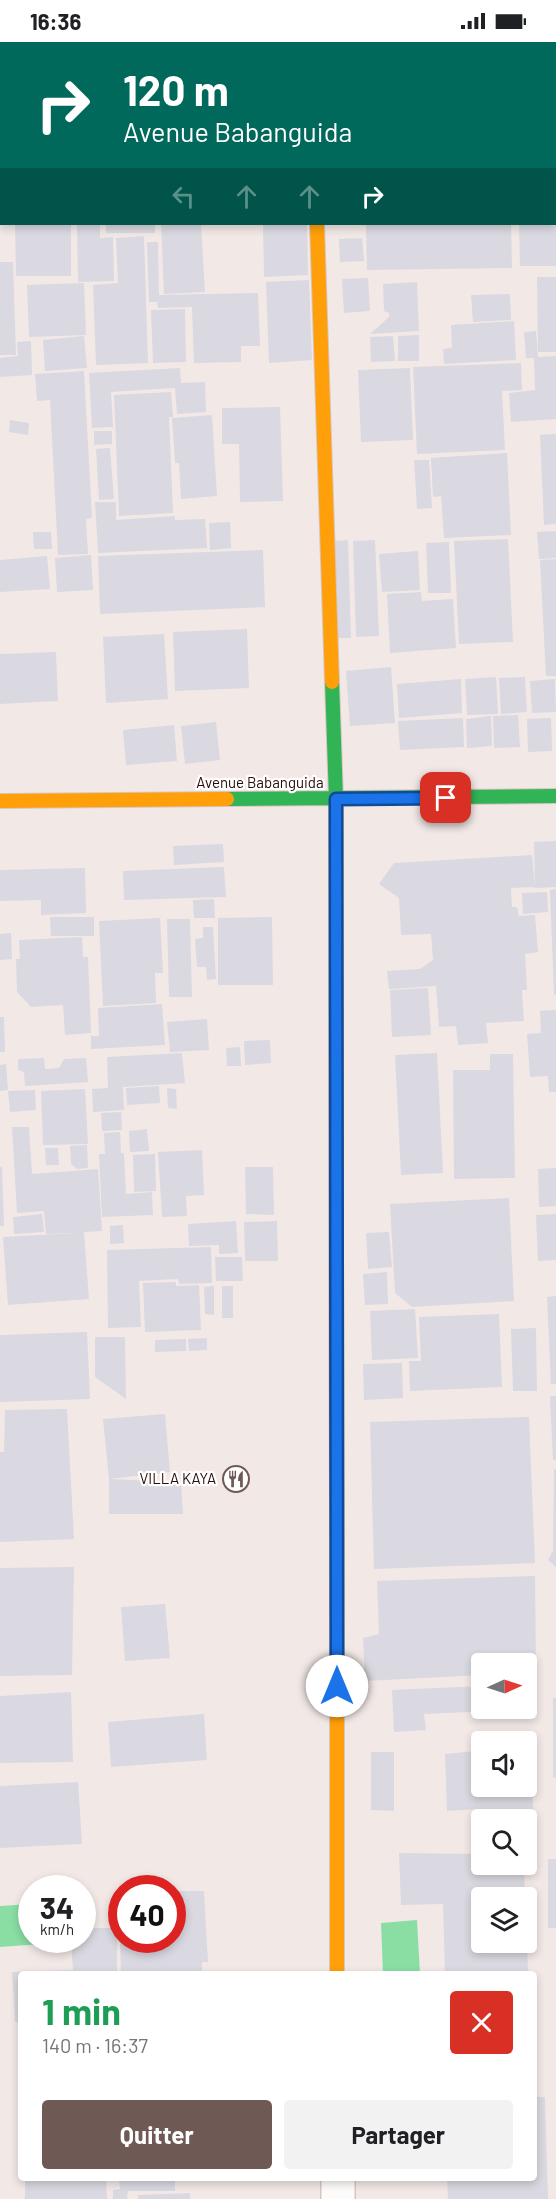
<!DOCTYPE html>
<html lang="fr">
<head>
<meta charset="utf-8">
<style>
	body { margin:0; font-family:Barlow,sans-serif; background:#f2f2f2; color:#202124; height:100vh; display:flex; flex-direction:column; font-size:22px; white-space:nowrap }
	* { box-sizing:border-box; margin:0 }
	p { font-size:20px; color:#757577 }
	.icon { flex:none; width:33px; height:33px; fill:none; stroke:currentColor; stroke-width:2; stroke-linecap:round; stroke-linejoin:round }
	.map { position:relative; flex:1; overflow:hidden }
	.panel { position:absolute; left:18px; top:1929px; width:519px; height:210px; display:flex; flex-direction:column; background:#fff; border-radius:6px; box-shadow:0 3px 9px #0003 }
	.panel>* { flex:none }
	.hud { position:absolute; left:0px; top:0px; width:556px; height:183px; box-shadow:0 3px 9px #0003; background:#00695c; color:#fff; overflow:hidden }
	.needle { width:39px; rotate:87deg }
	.tools { position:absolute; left:471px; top:1611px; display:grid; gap:12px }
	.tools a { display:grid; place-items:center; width:66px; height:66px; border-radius:6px; background:#fff; box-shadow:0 3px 9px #0003; font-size:30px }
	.speed { position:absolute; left:18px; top:1833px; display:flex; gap:12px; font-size:30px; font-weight:700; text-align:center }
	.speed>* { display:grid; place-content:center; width:78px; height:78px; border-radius:50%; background:#fff; box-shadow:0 3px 9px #0003; line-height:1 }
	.speed small { font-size:15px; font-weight:400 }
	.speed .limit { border:9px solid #d22; background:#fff; color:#111 }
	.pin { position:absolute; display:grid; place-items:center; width:51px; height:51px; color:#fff; margin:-26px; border-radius:12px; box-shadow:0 3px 9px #0006 }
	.me { position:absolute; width:66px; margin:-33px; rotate:0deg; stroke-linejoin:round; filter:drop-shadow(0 0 4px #0008) }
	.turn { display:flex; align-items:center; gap:21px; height:126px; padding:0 24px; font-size:27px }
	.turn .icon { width:78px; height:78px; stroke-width:2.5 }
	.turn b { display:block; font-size:42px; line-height:51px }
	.lanes { display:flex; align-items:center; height:57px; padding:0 24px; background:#0003; justify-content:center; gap:30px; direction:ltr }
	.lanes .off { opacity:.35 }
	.round { display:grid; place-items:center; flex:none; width:63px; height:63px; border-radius:6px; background:#f2f2f2 }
	.summary { display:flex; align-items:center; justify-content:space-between; height:102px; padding:0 24px }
	h1 { font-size:36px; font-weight:700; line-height:45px; color:#1e9e55 }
	.cta { display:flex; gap:12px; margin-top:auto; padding:12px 24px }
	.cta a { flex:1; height:69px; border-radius:6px; background:#6e5955; color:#fff; font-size:24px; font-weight:700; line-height:69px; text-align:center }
	.cta a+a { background:#f2f2f2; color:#202124 }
	.status { display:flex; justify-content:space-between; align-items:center; height:42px; padding:0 30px; background:#fff; direction:ltr }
	.status svg { height:16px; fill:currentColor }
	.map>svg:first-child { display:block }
	.water { fill:#8adea4 }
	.building { fill:#dad8e0; fill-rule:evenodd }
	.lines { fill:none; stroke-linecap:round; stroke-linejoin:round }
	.street-casing { stroke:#d9c5c1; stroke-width:36 }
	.fast-casing { stroke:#d9c5c1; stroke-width:16 }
	.slow-casing { stroke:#d9c5c1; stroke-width:16 }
	.jam-casing { stroke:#d9c5c1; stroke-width:16 }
	.street { stroke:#fdfcfb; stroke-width:33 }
	.fast { stroke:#30b455; stroke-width:14 }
	.slow { stroke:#ff9f0a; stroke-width:14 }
	.jam { stroke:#e5322d; stroke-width:14 }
	.route-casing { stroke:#114b97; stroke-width:15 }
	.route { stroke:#1a73e8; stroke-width:10 }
	.labels { text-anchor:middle; stroke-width:4.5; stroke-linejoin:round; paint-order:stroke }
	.street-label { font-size:15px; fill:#270b07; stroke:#fff }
	.poi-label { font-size:15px; fill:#270b07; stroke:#fff; text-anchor:end }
</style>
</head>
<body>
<div class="status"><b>16:36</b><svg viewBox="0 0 49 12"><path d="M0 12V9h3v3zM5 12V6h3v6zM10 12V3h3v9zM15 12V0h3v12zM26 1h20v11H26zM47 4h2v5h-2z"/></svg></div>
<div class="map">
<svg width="556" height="2157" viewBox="0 0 556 2157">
	<rect width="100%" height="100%" fill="#f2e9e7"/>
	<!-- water -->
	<path class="water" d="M31,1862L32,1898H55V1901L0,1905V1864Z
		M417,1878L420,1932H383L381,1881Z"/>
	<!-- building -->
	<path class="building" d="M15,182H71V234H16Z
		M77,182H100V196L113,195L114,239L78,240Z
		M106,182H155V191H106Z
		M161,182H201L205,250L164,252Z
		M263,182H307L308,233L264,235Z
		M366,182H511L512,226L367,228Z
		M519,182H556V224H520Z
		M144,194L148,321L96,323L93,243L118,241L116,196Z
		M362,196L364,219L340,220L339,197Z
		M147,200H158L159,253L258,251L260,304H241V320L194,321L192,265L158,266L157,260H149Z
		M0,220H13L16,313H0Z
		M537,235H556V310H538Z
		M368,236L370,269L344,271L342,237Z
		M309,238L312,318L269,321L266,240Z
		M417,240L419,289L370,292L389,275V271L384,269L383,242Z
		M84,241L86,293L29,295L27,243Z
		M510,252L511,278L473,280L471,253Z
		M185,267L186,320L153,321L151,268Z
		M514,279L516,318L444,322L443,307L452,306L451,283Z
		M536,289L538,315L556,314V377L511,380L509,351L535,348L534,316H526L524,290Z
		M419,293V319H398V294Z
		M84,294L87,326L45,329L43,298Z
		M393,294L395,319L371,320L370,295Z
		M31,299L32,333L0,335V316L18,314L17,300Z
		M521,321L522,348L502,349L505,408L417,412L413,325Z
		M180,326L181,341L205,340L206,370L177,372L175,346L111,350L113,385L92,386L89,331Z
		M410,326L413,398L361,400L358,328Z
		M84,329L92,476L86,477L88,512L58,513L50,358L37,359L35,332Z
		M171,350L173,375H169L173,471L119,474L114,353Z
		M280,365L283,459L240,460L239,402H222V366Z
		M212,373L217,454L181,457L179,421H175L172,376Z
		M10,378L29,381L28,393L9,390Z
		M94,389H112V402L94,403Z
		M556,392V482L544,483L540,393Z
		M110,406L114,457L99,458L96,407Z
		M507,411L511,493L444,496L441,454L433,455L431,416Z
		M414,418H429L432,466L417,467Z
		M95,460H116V478L175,474V478L205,477L207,506L98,511Z
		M230,480L231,506L210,508L209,481Z
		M556,489V516L539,517L537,490Z
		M33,490H51L52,507H34Z
		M508,497L513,600L459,602L454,499Z
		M348,498L351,596H337L333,499Z
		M375,498L379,594L356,595L353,499Z
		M449,500L451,551H428L426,501Z
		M263,508L265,565L100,572L98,514Z
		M418,509L420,548L382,550L379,512Z
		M91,513L93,548L57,550L55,516Z
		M47,514L50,547L0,550V518Z
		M556,517V634H546L540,518Z
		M421,550L422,559L453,557L456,606L390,611L387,552Z
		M247,587L249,646L175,649L173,590Z
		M164,592L168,657L106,661L103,595Z
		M56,610L58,659L0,662V612Z
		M391,625L395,681L350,684L346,629Z
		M496,635L498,672L467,673L465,637Z
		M525,635L527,670L501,672L499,636Z
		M461,637L462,671L399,676L397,642Z
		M555,637L556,670L532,671L530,639Z
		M518,673L520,705L494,706L493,674Z
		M491,674L492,704L467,706L466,677Z
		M463,676L464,705L400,708L398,679Z
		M551,676L552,709L528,710L527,677Z
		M216,680L220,718L185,722L181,684Z
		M174,683L177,719L126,723L123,688Z
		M556,799V845L535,846L534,800Z
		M223,802L224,820L174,823L173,804Z
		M532,813L535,845L511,846L512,865H517L519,874L535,873L538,910L525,912L527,948H522L524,979L486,981L488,1001L458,1003L456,984L439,985L436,944L389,947L387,929L420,927L433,918L431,892L401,893L399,856L379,842L394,821Z
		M224,825L226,855L124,858L123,829Z
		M85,826L86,871L41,873V858L0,859V828Z
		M556,847V953H554L550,848Z
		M547,850L548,870L523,872L522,851Z
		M214,857L215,876H194L193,858Z
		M50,875H94V894H51Z
		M272,875L273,943H218V876Z
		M160,876L163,931H155L156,961L103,964L99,879Z
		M167,877H190L192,955H169Z
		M203,885H213L216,937L207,938L206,925H197L195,897L203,896Z
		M11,891L12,917L0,918V892Z
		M82,895L83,915H88L91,991L65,993L63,963L31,965L17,950L16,917H20L19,898Z
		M428,946L431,993L392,995L390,948Z
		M162,962L165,1003L91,1007V994H99L98,966Z
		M556,968V1050H549L548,1034L530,1035L527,992L541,991L540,969Z
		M0,975H4L5,1010H0Z
		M207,977L209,1008L170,1010L167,980Z
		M270,998L271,1021L245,1023L244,999Z
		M240,1005L241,1024H227L226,1006Z
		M182,1011L185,1041L123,1045L124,1068L93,1070L92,1047L108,1046L107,1015Z
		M437,1011L443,1131L401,1133L395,1013Z
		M490,1012H513L515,1136L454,1137L453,1028H490Z
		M44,1016L45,1027L59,1026L64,1017L86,1016L88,1040L25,1044L24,1030L18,1028V1017Z
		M6,1022L8,1048L0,1049V1023Z
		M159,1044L160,1061L127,1063L126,1046Z
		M167,1046L176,1047L177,1067L168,1066Z
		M85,1047L88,1102L43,1103L41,1049Z
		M35,1048L36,1068L10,1070L8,1049Z
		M121,1070L122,1088L102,1089L101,1071Z
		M12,1085H29L32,1132L98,1127L102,1189L84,1190L89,1257L8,1263L3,1195L77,1191L46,1192L44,1169L17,1171Z
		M147,1087L149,1109L130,1110L129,1089Z
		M120,1090L121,1111H124L126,1152L152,1150L153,1173L102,1175L99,1112H105L104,1091Z
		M87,1103L88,1126L77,1127L71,1122L70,1104Z
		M45,1106H58L59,1123H46Z
		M202,1108L204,1153L186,1154L187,1174L162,1175L158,1110Z
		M155,1112L156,1149L134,1150L133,1113Z
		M0,1125H2L4,1184H0Z
		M245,1125H273L274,1173L246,1172Z
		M556,1126V1164L539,1165L538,1127Z
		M509,1156L514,1259L412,1265L395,1251L390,1162Z
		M42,1172L44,1190L14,1192L13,1175Z
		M556,1172V1218L538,1219L536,1173Z
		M236,1179L238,1211L219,1212V1203L189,1204L188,1182Z
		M277,1179L278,1219H245L244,1180Z
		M123,1183L124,1201L110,1202V1184Z
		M389,1190L392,1225L368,1227L366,1191Z
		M211,1205L212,1241L179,1242L178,1237L139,1239L141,1285L108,1286L107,1208Z
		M215,1215H242L243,1239H216Z
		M387,1230L388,1262L365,1263L363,1232Z
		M176,1240V1244L199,1243L201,1288L145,1290L143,1241Z
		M214,1244V1273L205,1272L204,1245Z
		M222,1244H233V1276H222Z
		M556,1254V1342H551L547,1255Z
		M415,1267L418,1316L372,1318L370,1269Z
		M499,1272L502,1345L410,1349L409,1319H421L419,1275Z
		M536,1286L537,1349H513L511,1287Z
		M87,1290L90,1357L0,1360V1293Z
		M95,1295H125L126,1357L95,1335Z
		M207,1296V1308L189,1309L188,1297Z
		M186,1297V1309L155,1310V1298Z
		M402,1321L403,1356L364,1358L363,1322Z
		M550,1354H556V1418H553Z
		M67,1367L74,1497L0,1500V1410H4L5,1368Z
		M165,1372L170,1430L109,1437L103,1377Z
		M529,1375L535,1521L374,1527L370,1380Z
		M554,1427H556V1525L548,1518L553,1509Z
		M109,1437L181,1440L183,1472H109Z
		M74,1525L72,1633L0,1634V1526Z
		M535,1534L536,1630L526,1631V1622H482V1633L365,1639L363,1596L379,1592L377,1539Z
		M165,1562L170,1616L125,1619L121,1565Z
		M482,1644V1666H515V1668L424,1672L426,1688L394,1690L392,1648Z
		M71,1650L73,1720L0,1721V1654Z
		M553,1656H556V1735L553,1736Z
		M204,1672L207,1718L111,1725L108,1680Z
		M530,1689L534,1782H526V1778H482V1783H479V1767L447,1769L445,1712L475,1709L476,1692ZM482,1700H526V1744H482Z
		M371,1710H394V1769L371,1768Z
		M78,1740L82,1802L0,1806V1744Z
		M399,1811L482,1812V1822H524L525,1856H482V1900H527L528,1932H445L443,1862L401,1863Z
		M548,1817H556V1886H548Z
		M172,1849H204L208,1920H202V1932H121L120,1898H172Z
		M82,1886H117V1932H21V1980H15L12,1930L73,1928L71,1898H82Z
		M534,2055H545L548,2157H448L447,2136H534Z
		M25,2136H106L107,2157H25Z
		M119,2136H175V2149H128L127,2157H113V2148L120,2147Z
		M190,2151V2157H138V2153Z"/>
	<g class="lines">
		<defs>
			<path id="street" d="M311,0V2
				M338,2136V2157"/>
			<path id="fast" d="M332,640L336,757V1218
				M227,757L556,754"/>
			<path id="slow" d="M317,182L332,640
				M0,759L227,757
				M337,1460V1932"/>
			<path id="jam" d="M336,1218L337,1460"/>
		</defs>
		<!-- street casing -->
		<use href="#street" class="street-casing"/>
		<!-- fast casing -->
		<use href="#fast" class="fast-casing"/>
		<!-- slow casing -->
		<use href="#slow" class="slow-casing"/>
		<!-- jam casing -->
		<use href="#jam" class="jam-casing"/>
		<!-- street -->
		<use href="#street" class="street"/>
		<!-- fast -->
		<use href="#fast" class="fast"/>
		<!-- slow -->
		<use href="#slow" class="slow"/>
		<!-- jam -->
		<use href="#jam" class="jam"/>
	</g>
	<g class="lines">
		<defs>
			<path id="route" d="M337,1644L336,757L446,756"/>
		</defs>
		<!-- route casing -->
		<use href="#route" class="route-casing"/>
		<!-- route -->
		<use href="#route" class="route"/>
	</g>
	<!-- icons -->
	<defs>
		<symbol id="restaurant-ring" viewBox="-11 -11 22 22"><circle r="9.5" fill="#fff" stroke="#6e5955" stroke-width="1.5"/><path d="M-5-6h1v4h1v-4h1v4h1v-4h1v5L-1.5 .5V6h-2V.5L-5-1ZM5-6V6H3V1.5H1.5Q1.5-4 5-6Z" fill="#6e5955"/></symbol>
	</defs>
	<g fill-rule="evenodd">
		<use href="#restaurant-ring" x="221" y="1422" width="30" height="30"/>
	</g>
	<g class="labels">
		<!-- street labels -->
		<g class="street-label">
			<text x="260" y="746">Avenue Babanguida</text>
		</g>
		<!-- poi labels -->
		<g class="poi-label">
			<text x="216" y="1442">VILLA KAYA</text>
		</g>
	</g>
</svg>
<div class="tools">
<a><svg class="needle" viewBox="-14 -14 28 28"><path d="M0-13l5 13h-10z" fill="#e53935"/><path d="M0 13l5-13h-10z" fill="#757577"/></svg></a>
<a><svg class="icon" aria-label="sound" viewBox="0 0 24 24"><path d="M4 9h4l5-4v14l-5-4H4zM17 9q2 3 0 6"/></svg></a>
<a><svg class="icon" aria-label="search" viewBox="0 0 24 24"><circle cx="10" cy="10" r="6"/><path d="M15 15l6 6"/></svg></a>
<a><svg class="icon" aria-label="layers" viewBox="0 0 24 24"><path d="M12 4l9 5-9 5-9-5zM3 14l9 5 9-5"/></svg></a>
</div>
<div class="speed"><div>34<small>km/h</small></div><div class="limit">40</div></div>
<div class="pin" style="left:446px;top:756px;background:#d93025"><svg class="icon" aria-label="arrive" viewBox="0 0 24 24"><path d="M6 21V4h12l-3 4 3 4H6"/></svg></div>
<svg class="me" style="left:337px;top:1644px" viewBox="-20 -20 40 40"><circle r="19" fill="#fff"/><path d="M0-13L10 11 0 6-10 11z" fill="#1a73e8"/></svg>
<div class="hud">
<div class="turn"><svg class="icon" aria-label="right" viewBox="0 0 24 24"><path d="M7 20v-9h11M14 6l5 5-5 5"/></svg><div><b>120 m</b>Avenue Babanguida</div></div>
<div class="lanes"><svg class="icon off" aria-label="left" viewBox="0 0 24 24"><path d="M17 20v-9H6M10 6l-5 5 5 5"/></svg><svg class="icon off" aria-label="ahead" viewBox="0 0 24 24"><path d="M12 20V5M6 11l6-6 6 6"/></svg><svg class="icon off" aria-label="ahead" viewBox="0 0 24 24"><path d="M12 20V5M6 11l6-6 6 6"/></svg><svg class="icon" aria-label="right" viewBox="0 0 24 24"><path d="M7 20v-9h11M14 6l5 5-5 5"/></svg></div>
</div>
<section class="panel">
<div class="summary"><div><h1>1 min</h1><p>140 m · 16:37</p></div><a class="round" style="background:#d93025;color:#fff"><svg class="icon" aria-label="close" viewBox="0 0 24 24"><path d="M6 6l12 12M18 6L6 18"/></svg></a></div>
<div class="cta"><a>Quitter</a><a>Partager</a></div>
</section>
</div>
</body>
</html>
